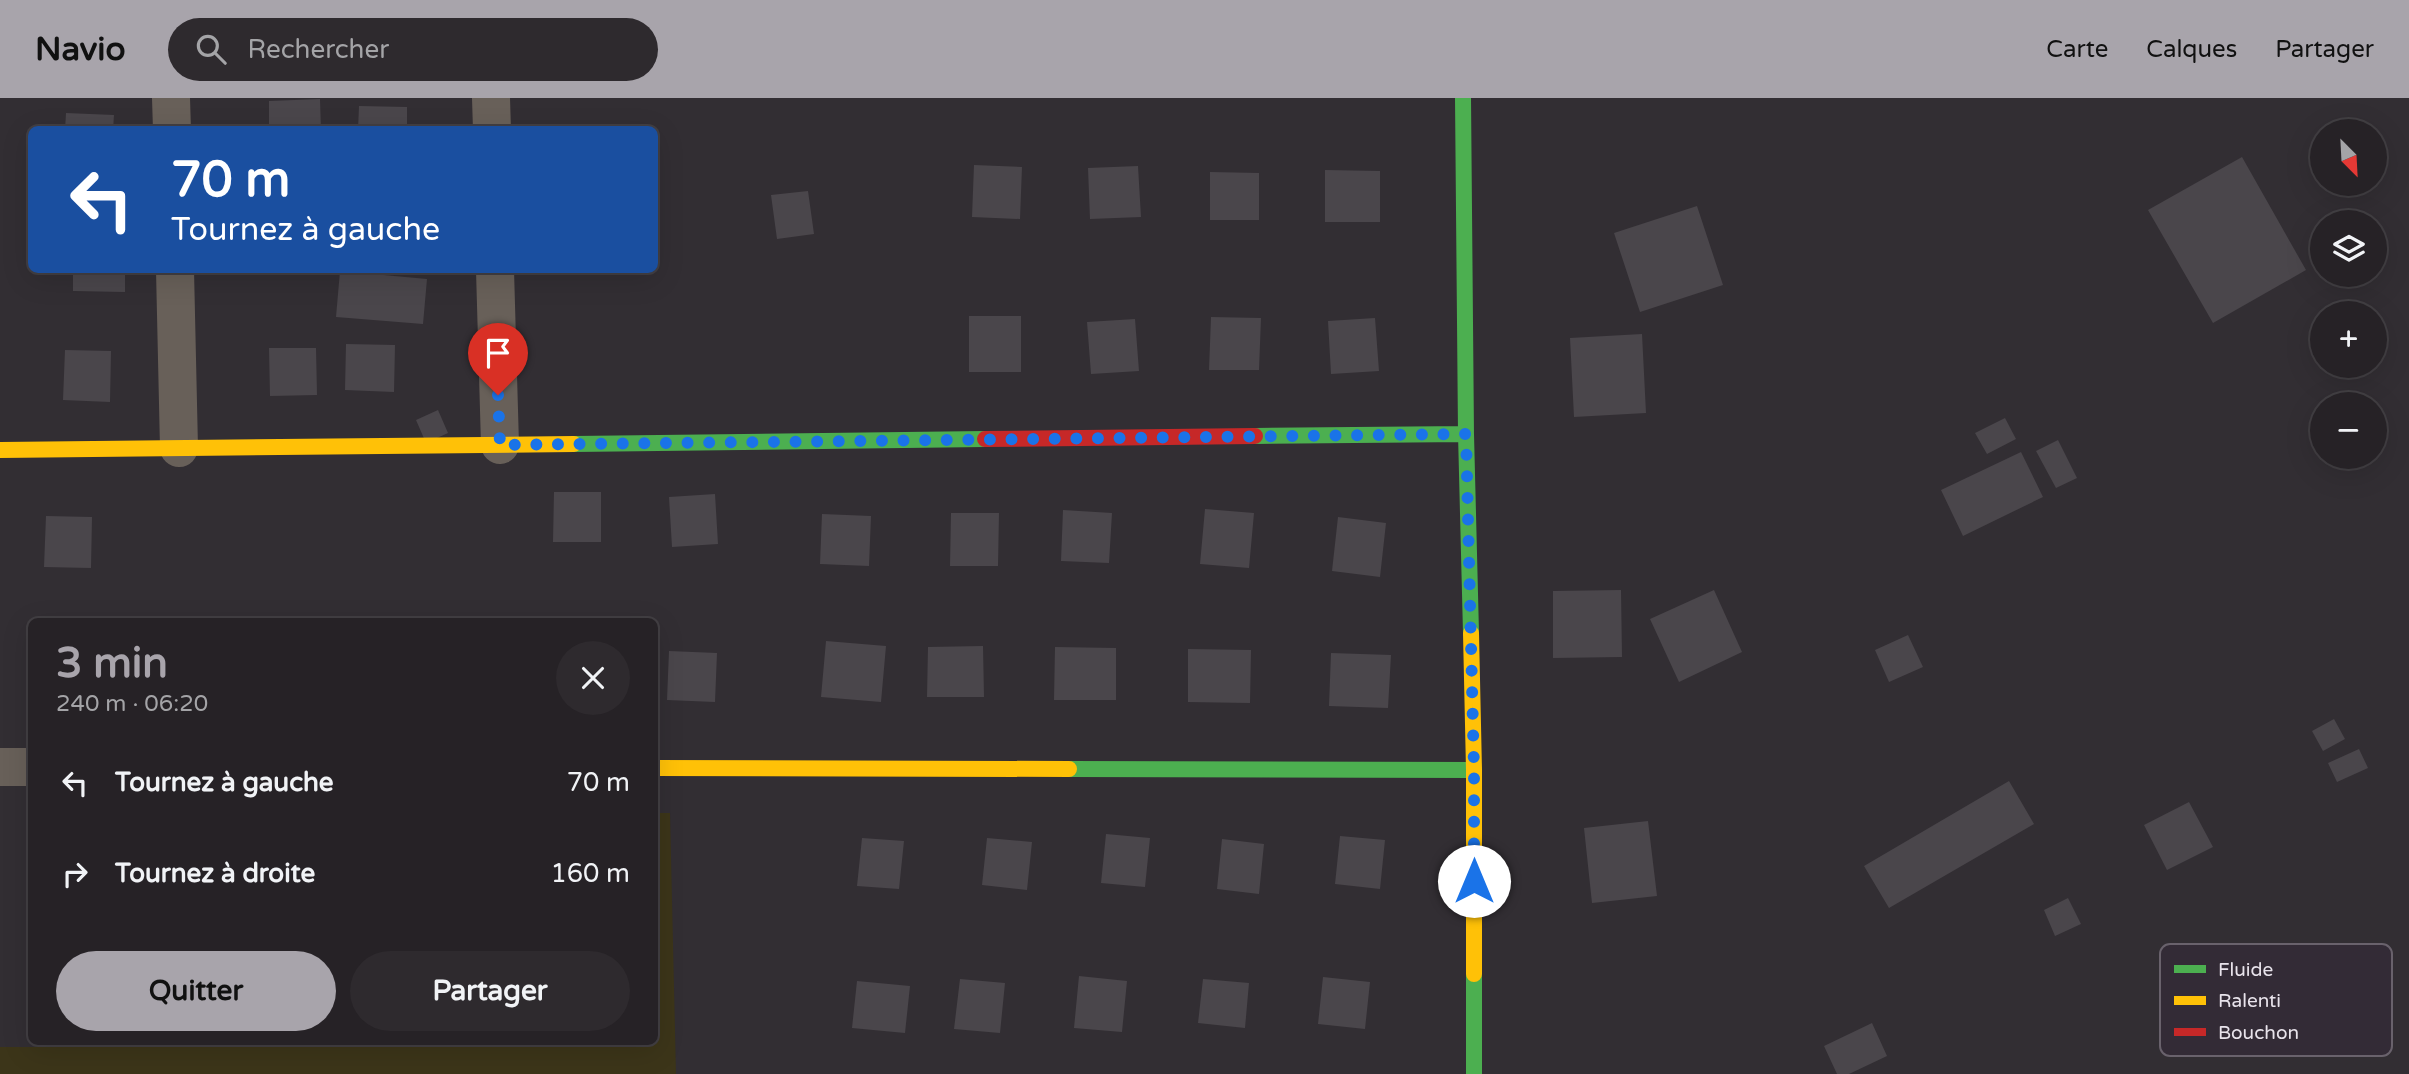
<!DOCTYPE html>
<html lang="fr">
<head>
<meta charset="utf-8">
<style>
	body { margin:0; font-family:"Varela Round",sans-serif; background:#2e2a2e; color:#f1f3f6; height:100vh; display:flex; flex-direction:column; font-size:26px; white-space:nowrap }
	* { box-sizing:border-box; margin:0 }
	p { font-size:23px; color:#a4a4a7 }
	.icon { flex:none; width:38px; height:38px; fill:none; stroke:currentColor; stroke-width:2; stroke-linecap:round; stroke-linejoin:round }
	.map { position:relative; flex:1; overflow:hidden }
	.drawer { position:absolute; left:28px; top:520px; width:630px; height:427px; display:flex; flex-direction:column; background:#262226; border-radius:10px; box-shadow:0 7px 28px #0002,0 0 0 2px #423f43 }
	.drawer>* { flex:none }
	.banner { position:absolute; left:28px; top:28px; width:630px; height:147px; border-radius:10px; box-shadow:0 7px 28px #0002,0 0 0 2px #423f43; background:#1a4fa0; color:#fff; overflow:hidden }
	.needle { width:46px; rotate:156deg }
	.fabs { position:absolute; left:2310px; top:21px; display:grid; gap:14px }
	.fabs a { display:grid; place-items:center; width:77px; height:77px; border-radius:50%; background:#262226; box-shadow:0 7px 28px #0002,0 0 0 2px #423f43; font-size:35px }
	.pin { position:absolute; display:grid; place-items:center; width:60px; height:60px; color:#fff; margin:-72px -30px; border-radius:50% 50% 50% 0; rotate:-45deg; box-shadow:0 0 7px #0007 }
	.pin .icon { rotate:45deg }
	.me { position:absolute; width:77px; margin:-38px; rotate:0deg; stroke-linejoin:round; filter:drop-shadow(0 0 5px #0008) }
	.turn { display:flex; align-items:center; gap:24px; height:147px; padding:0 28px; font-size:32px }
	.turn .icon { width:91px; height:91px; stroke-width:2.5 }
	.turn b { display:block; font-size:49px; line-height:60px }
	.round { display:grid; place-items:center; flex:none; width:74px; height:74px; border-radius:37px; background:#2e2a2e }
	.summary { display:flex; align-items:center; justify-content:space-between; height:119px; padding:0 28px }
	h1 { font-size:42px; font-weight:700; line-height:52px; color:#a8a4ab }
	.cta { display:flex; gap:14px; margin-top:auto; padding:14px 28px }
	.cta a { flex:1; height:80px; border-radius:42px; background:#a8a4ab; color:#111; font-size:28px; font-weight:700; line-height:80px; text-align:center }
	.cta a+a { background:#2e2a2e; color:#f1f3f6 }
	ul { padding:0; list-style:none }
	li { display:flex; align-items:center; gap:21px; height:91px; padding:0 28px }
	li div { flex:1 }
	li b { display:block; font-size:26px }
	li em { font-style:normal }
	header { display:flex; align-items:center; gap:42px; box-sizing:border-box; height:98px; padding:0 35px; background:#a8a4ab; color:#111 }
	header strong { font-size:33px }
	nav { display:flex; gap:38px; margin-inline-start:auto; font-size:24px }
	.search { width:490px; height:63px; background:#2e2a2e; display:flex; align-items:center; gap:18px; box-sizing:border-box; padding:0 24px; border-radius:38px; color:#a4a4a7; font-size:26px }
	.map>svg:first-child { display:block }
	.sand { fill:#3c3519 }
	.building { fill:#4a464b }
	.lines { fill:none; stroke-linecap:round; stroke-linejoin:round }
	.street { stroke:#686059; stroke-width:38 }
	.fast { stroke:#4caf50; stroke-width:16 }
	.slow { stroke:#ffc107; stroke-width:16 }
	.jam { stroke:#c62828; stroke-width:16 }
	.route { stroke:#1a73e8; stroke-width:12; stroke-dasharray:0 21.6 }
	.key { fill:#332b36; stroke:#69626c; stroke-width:2 }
	.key-label { font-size:19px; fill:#e8e3eb }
</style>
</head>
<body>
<header>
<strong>Navio</strong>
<div class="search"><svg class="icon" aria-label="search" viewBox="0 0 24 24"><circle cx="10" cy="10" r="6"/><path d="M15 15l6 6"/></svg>Rechercher</div>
<nav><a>Carte</a><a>Calques</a><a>Partager</a></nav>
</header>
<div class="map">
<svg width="2409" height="976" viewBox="0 0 2409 976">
	<rect width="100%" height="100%" fill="#322e33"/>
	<!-- sand -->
	<path class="sand" d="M655,715H670L676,976H0V949H119L120,943H654Z"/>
	<!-- building -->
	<path class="building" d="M320,1L321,32H269V3Z
		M359,8L407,9V32H358Z
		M66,15L114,17L113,32H65Z
		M2242,59L2306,172L2213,225L2148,112Z
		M974,67L1022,69L1020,121L972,119Z
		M1138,68L1141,119L1090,121L1088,70Z
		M1325,72L1380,73V124H1325Z
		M1210,74L1259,75V122H1210Z
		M808,93L814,136L777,141L771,97Z
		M1697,108L1723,187L1640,214L1614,135Z
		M73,172H125V194L73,193Z
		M340,173L427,181L423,226L336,219Z
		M969,218H1021V274H969Z
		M1211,219L1261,220L1259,272H1209Z
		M1375,220L1379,273L1331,276L1328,223Z
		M1135,221L1139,273L1091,276L1087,224Z
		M1642,236L1646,315L1574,319L1570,240Z
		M346,246L395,247L394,294L345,292Z
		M269,250H316L317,297L270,298Z
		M65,252L111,253L110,304L63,302Z
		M438,312L448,335L426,345L416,322Z
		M2005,320L2016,341L1987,356L1975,335Z
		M2058,342L2077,380L2056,390L2036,353Z
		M2021,354L2043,399L1963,438L1941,392Z
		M554,394H601V444H553Z
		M715,396L718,446L672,449L669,399Z
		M1205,411L1254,415L1249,470L1200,466Z
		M1063,412L1112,415L1109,465L1061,463Z
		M951,415H999L998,468H950Z
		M822,416L871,418L869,468L820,466Z
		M46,418L92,419L91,470L44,469Z
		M1338,419L1386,425L1380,479L1332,473Z
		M1621,492L1622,559L1553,560V493Z
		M1714,492L1742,554L1679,584L1650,521Z
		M1908,537L1923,569L1889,584L1875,552Z
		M826,543L886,548L881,604L821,599Z
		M983,548L984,599H927L928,549Z
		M1055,549L1116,550V602H1054Z
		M1188,551L1251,552L1250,605L1188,604Z
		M669,553L717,555L715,604L667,602Z
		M1331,555L1391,557L1388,610L1329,608Z
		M2334,621L2345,641L2323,653L2312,633Z
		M2359,651L2368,670L2337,684L2328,665Z
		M2009,683L2034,726L1889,810L1864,768Z
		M2189,704L2213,749L2167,772L2144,727Z
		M1648,723L1657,798L1592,805L1584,730Z
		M1106,736L1150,740L1145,789L1101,785Z
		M1340,738L1385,742L1380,791L1335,786Z
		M862,740L904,743L899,791L857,788Z
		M987,740L1032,744L1027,792L982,787Z
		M1222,741L1264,746L1259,796L1217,791Z
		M2068,800L2081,826L2055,838L2044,812Z
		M1079,878L1127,883L1122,934L1074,930Z
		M1323,879L1370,884L1365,931L1318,926Z
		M960,881L1005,885L1000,935L954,931Z
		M1203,881L1249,885L1245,930L1198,925Z
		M857,883L910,888L905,935L852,930Z
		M1872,925L1887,958L1849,976H1837L1824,948Z"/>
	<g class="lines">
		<!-- street -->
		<path class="street" d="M171,0L172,32
			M491,0L492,32
			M175,172L179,350
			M495,172L500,347
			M0,669H32"/>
		<!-- fast -->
		<path class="fast" d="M1463,0L1466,336L1471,535
			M1255,338L1466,336
			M574,346L985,341
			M1069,671L1474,672
			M1474,876V976"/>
		<!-- slow -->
		<path class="slow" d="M0,352L574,346
			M1471,535L1474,672V876
			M654,670L1069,671"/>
		<!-- jam -->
		<path class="jam" d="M985,341L1255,338"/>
	</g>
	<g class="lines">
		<!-- route -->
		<path class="route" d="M498,297L500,347L1466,336L1474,672V783"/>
	</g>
	<!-- legend -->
	<rect x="2160" y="846" width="232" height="112" rx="10" class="key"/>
	<rect x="2174" y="867" width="32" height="8" fill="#4caf50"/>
	<rect x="2174" y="898" width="32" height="9" fill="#ffc107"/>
	<rect x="2174" y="930" width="32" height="8" fill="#c62828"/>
	<g class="key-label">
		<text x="2218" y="878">Fluide</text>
		<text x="2218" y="909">Ralenti</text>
		<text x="2218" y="941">Bouchon</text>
	</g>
</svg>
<div class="fabs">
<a><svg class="needle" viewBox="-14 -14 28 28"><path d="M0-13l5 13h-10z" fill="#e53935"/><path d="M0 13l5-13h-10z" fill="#a4a4a7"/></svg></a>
<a><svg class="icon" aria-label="layers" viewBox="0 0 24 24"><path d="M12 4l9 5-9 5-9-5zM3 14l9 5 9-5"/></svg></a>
<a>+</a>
<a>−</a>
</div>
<div class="pin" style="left:498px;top:297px;background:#d93025"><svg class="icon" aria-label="arrive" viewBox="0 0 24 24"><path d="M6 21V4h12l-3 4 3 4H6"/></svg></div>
<svg class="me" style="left:1474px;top:783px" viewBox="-20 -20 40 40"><circle r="19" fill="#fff"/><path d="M0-13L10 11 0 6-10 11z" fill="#1a73e8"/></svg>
<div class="banner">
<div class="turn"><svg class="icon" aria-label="left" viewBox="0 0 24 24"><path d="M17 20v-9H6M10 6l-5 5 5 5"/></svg><div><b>70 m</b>Tournez à gauche</div></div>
</div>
<section class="drawer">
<div class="summary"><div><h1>3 min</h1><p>240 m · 06:20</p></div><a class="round"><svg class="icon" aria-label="close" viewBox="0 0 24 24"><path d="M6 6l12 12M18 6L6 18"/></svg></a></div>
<ul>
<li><svg class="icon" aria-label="left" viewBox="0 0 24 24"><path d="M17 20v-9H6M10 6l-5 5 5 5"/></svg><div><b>Tournez à gauche</b></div><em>70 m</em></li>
<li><svg class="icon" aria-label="right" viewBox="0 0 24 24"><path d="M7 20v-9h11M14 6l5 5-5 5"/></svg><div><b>Tournez à droite</b></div><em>160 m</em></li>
</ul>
<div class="cta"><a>Quitter</a><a>Partager</a></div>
</section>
</div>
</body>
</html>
